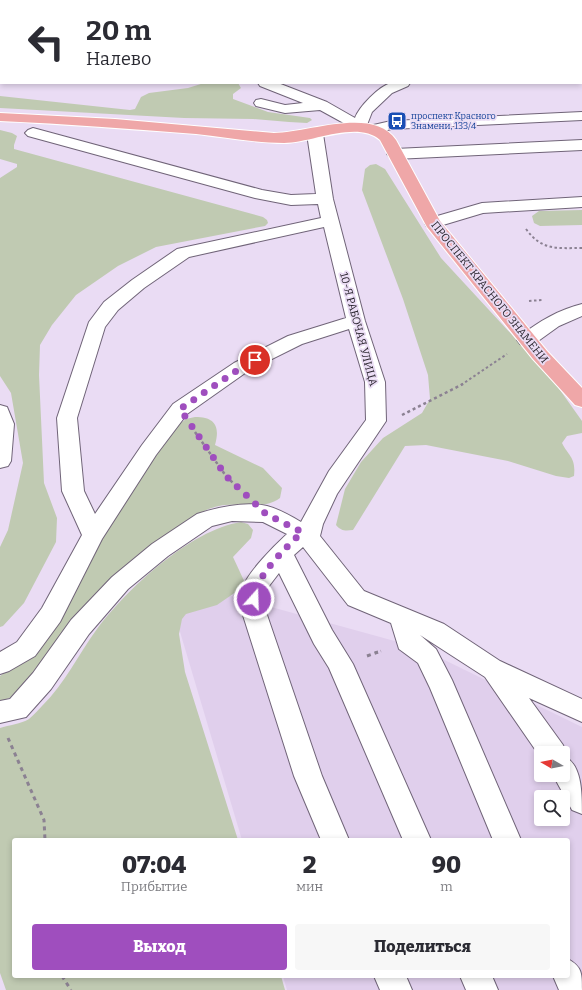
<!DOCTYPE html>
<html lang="ru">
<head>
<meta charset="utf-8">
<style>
	body { margin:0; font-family:Bitter,serif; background:#f7f7f7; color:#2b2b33; height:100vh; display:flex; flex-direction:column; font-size:15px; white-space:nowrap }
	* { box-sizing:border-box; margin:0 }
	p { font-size:13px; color:#7c7c81 }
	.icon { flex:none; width:22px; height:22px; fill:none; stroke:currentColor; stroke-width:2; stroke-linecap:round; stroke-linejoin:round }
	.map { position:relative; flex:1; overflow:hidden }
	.sheet { position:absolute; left:12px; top:838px; width:558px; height:140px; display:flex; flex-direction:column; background:#fff; border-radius:4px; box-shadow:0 2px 6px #0003 }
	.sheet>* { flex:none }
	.top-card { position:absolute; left:0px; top:0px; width:582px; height:84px; box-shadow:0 2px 6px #0003; background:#fff; color:#2b2b33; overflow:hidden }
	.needle { width:26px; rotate:279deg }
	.buttons { position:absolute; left:534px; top:746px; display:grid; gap:8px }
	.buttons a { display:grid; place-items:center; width:36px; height:36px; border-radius:4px; background:#fff; box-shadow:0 2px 6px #0003; font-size:20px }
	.pin { position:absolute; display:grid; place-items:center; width:34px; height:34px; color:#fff; margin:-17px; border:2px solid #fff; border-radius:50%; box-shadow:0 1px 4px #0007 }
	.me { position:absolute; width:44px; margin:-22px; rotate:20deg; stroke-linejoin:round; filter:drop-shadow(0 0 3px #0008) }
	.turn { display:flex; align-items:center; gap:14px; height:84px; padding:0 20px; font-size:18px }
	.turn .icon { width:52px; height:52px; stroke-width:2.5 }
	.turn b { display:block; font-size:28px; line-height:34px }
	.eta { display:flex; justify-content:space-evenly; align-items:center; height:68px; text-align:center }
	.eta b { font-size:24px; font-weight:800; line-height:28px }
	.button { display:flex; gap:8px; margin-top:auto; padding:8px 20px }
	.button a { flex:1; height:46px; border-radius:4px; background:#9f4ebe; color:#fff; font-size:16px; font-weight:800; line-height:46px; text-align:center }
	.button a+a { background:#f7f7f7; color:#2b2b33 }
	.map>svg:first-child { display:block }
	.built { fill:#e0cfec; fill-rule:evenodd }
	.green { fill:#c0cab2 }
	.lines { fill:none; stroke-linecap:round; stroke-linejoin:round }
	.minor-casing { stroke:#706478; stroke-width:2 }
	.major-casing { stroke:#fff; stroke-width:2 }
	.path-far3 { stroke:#8b8192; stroke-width:1.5; stroke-dasharray:2 2; stroke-linecap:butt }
	.path-far2 { stroke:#8b8192; stroke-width:2; stroke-dasharray:2.5 2.5; stroke-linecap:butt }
	.path-far1 { stroke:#8b8192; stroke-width:2.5; stroke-dasharray:3 3; stroke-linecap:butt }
	.path { stroke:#8b8192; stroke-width:3; stroke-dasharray:4 4; stroke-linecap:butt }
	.minor { fill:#fff; fill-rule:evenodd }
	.major { fill:#efa7a8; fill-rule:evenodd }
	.route { stroke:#9f4ebe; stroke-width:7; stroke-dasharray:0 12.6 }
	.labels { text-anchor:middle; stroke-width:3.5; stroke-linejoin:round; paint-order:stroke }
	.far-transit-label { font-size:9px; fill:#164399; stroke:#eadcf4; text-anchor:start }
	.street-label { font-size:11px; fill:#2b262f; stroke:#eadcf4 }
</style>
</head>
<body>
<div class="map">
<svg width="582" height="990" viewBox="0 0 582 990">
	<rect width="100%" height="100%" fill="#eadcf4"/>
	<!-- built -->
	<path class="built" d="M217,592L420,648L582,727V990H287L283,976H568V840H242L175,615ZM541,753H563V775H541ZM541,797H563V819H541Z"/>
	<!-- green -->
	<path class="green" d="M380,0H582V48L581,1Z
		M204,83H238L241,88L233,94V99L268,112L310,118L312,120L307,123L289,122L253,119L184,118L0,108V96L130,110L135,109L141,97L149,93L188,88Z
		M0,130L12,133L17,136L14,145V149L263,217L267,220L268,223L265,226L156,247L118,266L76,295L52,325L40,345L39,375L44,483L57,518L56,542L24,603L3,626L0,627V547L8,530L23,463L11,393L0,376V178L17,167V164L0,159Z
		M376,164L385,169L441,258L550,376L582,421V433L567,436L562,443C569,457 576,457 574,476L569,478L556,476L508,461L426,445L405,446L353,530C345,531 341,531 336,525L345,489L361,462L383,438L422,413L430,399L428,375L403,299L362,190L365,169L370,165Z
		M582,210V225L540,226L534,223L532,216L539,211Z
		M195,417C216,417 220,427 215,445L263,468L282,488L280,498C263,511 239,502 219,506C204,509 193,517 181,527L16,695L0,702V676L32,653L99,537L156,453L177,426L186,419Z
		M241,522L248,524L253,530L251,538L233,557L246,585L217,605L186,614L182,619L179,634L185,672L238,840H14V976H281L285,990H6L0,973V728C9,725 21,724 29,719C34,715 38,710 42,706C65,683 78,655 97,629C127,589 190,530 241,522Z"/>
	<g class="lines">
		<defs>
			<path id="minor" d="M105,0H123V1H105Z
				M229,0H247L229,1Z
				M332,0H350V1H332Z
				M0,49H1V57H0Z
				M581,56H582V65H581Z
				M258,83H278L327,102L355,118C359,107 379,86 391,83C397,82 404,83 410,83L408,86L392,93L372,112L365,130L360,132L320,110L285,113L256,106L254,103L256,100L261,99L285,105L303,103L260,86Z
				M582,112V120L391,129L374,134L369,132L366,129L369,126L391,121Z
				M33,128L262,190L291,195L316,194L307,134L310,131H320L323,134L333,199L365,321L385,382L386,421L337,494L323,524L320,536L364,591L444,624L500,661L582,699V722L529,698L563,745L566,753L565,757C582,765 582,794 582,814L572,810L553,775H563V753H541V758L485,677L420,635L436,649L452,680L521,840H493L430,688L418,663L399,649L391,623L348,605L303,547L294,555L332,630L353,664L431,840H403L329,668L314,644L279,573L266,590L265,609L322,776L349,840H321L294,776L241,609C241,602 240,593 243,587C248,572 275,545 287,534L263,522L232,521L212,526L168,556L128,589L89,634L51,689L26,717L0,723V701L10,699L33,673L71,620L112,577L152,544L197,514C219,507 244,501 267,506C279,509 291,516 301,522L329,471L366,420L365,382L349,329L302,344L248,371L187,414L156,455L102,539L60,622L35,656L9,671L0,674V652L17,642L42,608L82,535L62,491L57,418L89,322L104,302L132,280L177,249L321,218L318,204L291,205L255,198L28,136L25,133L28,130ZM324,227L346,318L288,336L234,363L173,404L142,445L95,514L84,491L77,418L105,327L118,310L144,288L189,257Z
				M582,140V150L395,159L390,157L387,154L390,151L395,149Z
				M582,197V207L483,213L433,228L427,227L425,223L427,219L482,203Z
				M582,304V316L559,326L534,344L527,346L520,344L517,340L520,336C540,321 558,310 582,304Z
				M0,405L7,407L14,424L11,461L8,466L0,468Z
				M568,959C582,967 582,973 582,990H559L553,976H568Z
				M374,976H406L412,990H380Z
				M460,976H492L498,990H466Z"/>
			<path id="major" d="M0,113L115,119L274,133C308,133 373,106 396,140L440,221L547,351L582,388V407L575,405L533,359L427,227L380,140C357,120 312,143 284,143C254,143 225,137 196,134C131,129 66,124 0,121Z"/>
		</defs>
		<!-- minor casing -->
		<use href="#minor" class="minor-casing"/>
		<!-- major casing -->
		<use href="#major" class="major-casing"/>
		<!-- path-far3 -->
		<path class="path-far3" d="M395,0L398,1"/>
		<!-- path-far2 -->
		<path class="path-far2" d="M526,229C542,251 557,248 582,248
			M529,301L542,300
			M461,385L507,354"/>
		<!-- path-far1 -->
		<path class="path-far1" d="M402,415L463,384
			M195,432L226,476L236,486
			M375,653L381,651"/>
		<!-- path -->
		<path class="path" d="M367,656L378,652
			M8,738L44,820L45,840
			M62,976L71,990"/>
		<!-- minor -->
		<use href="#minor" class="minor"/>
		<!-- major -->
		<use href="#major" class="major"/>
	</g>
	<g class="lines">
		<!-- route -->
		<path class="route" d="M254,599C256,575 285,549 302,532L266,514L226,476L180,409L242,367L255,360"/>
	</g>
	<!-- icons -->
	<defs>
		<symbol id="bus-square" viewBox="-11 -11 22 22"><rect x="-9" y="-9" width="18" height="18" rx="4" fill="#1a4fb4" stroke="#eadcf4"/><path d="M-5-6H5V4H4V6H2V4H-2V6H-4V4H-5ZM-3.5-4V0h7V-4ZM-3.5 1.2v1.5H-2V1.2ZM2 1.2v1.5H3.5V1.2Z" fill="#fff"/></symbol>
	</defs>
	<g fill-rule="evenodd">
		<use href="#bus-square" x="386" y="110" width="22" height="22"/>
	</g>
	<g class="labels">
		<!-- far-transit labels -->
		<g class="far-transit-label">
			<text x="411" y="119">проспект Красного<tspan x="411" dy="10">Знамени, 133/4</tspan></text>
		</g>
		<!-- street labels -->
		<g class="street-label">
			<text transform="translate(490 292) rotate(51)" y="4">ПРОСПЕКТ КРАСНОГО ЗНАМЕНИ</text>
			<text transform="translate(359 329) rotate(75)" y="4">10-Я РАБОЧАЯ УЛИЦА</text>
		</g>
	</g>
</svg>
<div class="buttons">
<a><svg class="needle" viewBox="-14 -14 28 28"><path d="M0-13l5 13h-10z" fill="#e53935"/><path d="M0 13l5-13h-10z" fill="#7c7c81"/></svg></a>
<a><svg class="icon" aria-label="search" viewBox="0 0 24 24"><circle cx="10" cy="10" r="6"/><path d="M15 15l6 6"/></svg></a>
</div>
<div class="pin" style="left:255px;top:360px;background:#d93025"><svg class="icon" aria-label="arrive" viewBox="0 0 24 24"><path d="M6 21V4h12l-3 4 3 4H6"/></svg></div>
<svg class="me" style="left:254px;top:599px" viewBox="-20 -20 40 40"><circle r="17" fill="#9f4ebe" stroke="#fff" stroke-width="3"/><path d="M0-11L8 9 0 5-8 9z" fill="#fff"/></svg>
<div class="top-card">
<div class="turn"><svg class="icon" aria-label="left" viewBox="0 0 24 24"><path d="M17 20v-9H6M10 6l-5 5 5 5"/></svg><div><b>20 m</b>Налево</div></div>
</div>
<section class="sheet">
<div class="eta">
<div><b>07:04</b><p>Прибытие</p></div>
<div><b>2</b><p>мин</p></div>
<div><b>90</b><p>m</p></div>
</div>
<div class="button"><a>Выход</a><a>Поделиться</a></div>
</section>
</div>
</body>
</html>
